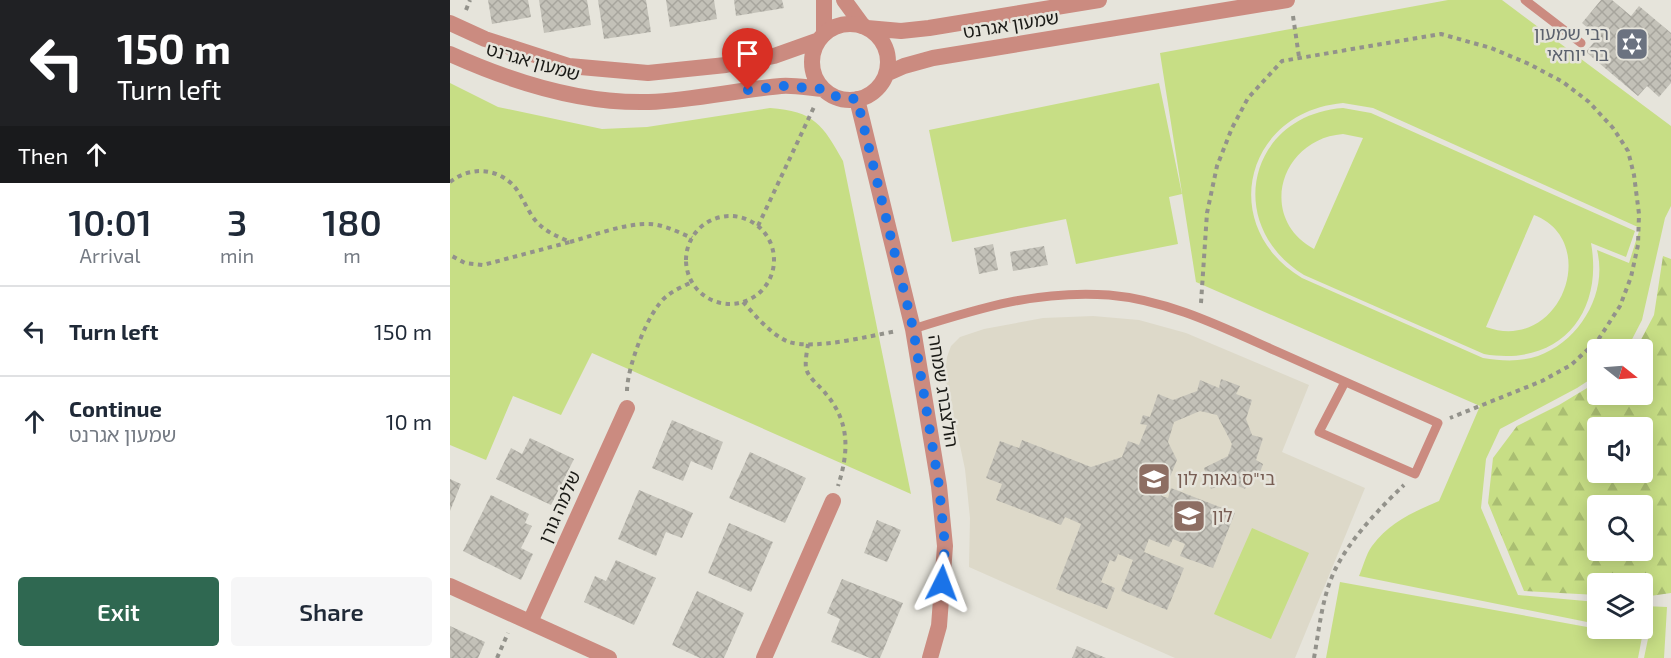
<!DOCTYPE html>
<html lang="en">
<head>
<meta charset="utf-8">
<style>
	body { margin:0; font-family:"Exo 2","Noto Sans Hebrew",sans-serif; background:#f6f6f7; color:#1f2937; height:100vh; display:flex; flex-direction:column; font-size:22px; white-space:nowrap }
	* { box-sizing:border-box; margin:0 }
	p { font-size:20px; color:#747a83 }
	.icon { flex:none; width:33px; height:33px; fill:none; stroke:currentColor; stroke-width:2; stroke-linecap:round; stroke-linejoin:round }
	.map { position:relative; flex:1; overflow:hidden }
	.panel { display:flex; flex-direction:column; background:#fff; width:450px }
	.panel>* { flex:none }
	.hud { background:#202124; color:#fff; overflow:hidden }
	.needle { width:39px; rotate:107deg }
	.controls { position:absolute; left:1137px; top:339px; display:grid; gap:12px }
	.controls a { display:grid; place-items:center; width:66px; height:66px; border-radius:6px; background:#fff; box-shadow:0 3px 15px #0003; font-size:30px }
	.pin { position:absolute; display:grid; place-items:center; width:51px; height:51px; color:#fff; margin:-62px -26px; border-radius:50% 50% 50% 0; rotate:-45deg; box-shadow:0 0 6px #0007 }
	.pin .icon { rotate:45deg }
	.me { position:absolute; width:66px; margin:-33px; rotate:3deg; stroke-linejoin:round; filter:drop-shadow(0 0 4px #0008) }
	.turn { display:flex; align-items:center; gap:21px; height:126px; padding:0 18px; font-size:27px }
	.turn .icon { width:78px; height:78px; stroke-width:2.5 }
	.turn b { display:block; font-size:42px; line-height:51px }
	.then { display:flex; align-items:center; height:57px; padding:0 18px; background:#0003; gap:12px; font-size:22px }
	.eta { display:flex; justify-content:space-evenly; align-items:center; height:102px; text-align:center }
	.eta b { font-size:36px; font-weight:600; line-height:42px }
	.primary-button { display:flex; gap:12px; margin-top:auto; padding:12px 18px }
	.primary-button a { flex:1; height:69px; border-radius:6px; background:#2f6851; color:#fff; font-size:24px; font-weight:600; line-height:69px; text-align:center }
	.primary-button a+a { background:#f6f6f7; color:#1f2937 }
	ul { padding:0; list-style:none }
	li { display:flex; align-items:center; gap:18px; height:90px; padding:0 18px; border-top:2px solid #e0e1e3 }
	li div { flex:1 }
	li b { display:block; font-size:22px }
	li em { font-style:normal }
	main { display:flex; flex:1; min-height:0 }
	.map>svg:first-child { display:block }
	.built { fill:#ddd9c9 }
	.forest { fill:url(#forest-firs); fill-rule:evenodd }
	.green { fill:#c7de85; fill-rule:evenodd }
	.building { fill:url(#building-cross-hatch) }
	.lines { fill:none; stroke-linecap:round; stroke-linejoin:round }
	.path { stroke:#93928b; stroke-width:4; stroke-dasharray:4.5 4.5; stroke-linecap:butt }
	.service { stroke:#cb8b80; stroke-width:9 }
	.minor { stroke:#cb8b80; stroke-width:16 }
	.tertiary { stroke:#cb8b80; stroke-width:16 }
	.route { stroke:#1a73e8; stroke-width:10; stroke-dasharray:0 18 }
	.labels { text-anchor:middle; stroke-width:5; stroke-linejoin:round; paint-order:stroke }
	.street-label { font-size:18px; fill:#1a1a16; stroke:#e6e4db }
	.worship-label { font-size:18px; fill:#5b616d; stroke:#e6e4db; text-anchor:end }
	.education-label { font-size:18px; fill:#785e54; stroke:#e6e4db; text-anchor:start }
</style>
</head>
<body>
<main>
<section class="panel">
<div class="hud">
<div class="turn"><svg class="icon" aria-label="left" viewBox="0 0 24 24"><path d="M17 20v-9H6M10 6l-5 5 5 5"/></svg><div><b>150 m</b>Turn left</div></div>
<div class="then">Then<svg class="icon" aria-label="ahead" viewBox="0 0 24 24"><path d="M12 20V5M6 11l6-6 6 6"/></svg></div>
</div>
<div class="eta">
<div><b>10:01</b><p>Arrival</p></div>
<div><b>3</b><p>min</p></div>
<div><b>180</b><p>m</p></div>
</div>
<ul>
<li><svg class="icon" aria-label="left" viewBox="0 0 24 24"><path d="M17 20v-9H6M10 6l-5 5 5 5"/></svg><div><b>Turn left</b></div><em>150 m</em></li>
<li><svg class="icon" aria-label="ahead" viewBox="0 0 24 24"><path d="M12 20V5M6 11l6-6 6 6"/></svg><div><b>Continue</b><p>שמעון אגרנט</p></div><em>10 m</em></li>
</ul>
<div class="primary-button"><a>Exit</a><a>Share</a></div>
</section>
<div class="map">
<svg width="1221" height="658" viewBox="0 0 1221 658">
	<defs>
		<pattern id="forest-firs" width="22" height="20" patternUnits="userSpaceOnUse" patternTransform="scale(1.5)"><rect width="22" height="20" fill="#c7de85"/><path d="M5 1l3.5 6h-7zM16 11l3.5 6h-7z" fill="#aabe72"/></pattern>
		<pattern id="building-cross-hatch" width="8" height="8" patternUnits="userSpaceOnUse" patternTransform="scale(1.5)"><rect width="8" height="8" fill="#c3c1b8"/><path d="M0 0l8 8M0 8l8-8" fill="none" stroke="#a7a59d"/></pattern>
	</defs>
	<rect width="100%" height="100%" fill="#e6e4db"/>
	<!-- built -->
	<path class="built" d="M643,316L689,320L736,333L859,385L832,452L915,488L845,658H725L519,567L520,518L515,469L495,376L497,357L501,346L510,337L534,329L593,318Z"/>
	<!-- forest -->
	<path class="forest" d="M1213,256L1221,259V593L1193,597L1192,584H1148L1147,595L1074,591L1038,503L1043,458L1067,426L1109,405L1147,382L1148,394H1192V350L1186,349L1204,315ZM1148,428H1192V472H1148ZM1148,506H1192V550H1148Z"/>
	<!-- green -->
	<path class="green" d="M998,0H1052L1221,126V206L1215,218L1192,320L1177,349L1148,350L1147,375L1127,388L1050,429L1036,459L1031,508L1068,595L1147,602V624L909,576C913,567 916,554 922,546C940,522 963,512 989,501L1030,406L746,282L710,53ZM893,103L923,108L1190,228L1179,263L1147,250C1158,293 1130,341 1088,356C1070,362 1052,361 1033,358L852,278C767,227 794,112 893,103Z
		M0,83L48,107L152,129L197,127L320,108C364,111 373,125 393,161L461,494L142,353L111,415L63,396L36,460L0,445Z
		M709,83L732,194L719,197L728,244L626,264L616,219L502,242L479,130Z
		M893,108L921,113L1185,231L1176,257L1141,243C1154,315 1108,367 1034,354L854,275C773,225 798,115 893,108ZM893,134L913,138L864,249C807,218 830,139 893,134ZM1084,215C1152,241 1111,354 1036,327Z
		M802,528L859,553L821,639L764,614Z
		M890,582L1192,637L1188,658H876Z
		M1193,606L1217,607L1214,658H1194L1199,634L1172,629L1192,628Z"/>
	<!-- building -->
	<path class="building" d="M38,0H78L81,17L42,24Z
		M89,0H137L141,25L94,33Z
		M148,0H196L201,32L154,39Z
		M216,0H264L267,19L220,27Z
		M284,0H332L334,8L286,16Z
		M1151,0H1162L1181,16L1189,6L1221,33V83L1209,97L1197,86L1188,96L1136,52L1148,37L1132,23Z
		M543,244L548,270L529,274L524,248Z
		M594,246L598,265L563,271L560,252Z
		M771,379L790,386L786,394L802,400L796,419L802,435L813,438L806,460L813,464L808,478L800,475L795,489L779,482L761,489L754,468L778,456L782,444L767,415L750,411L724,422L718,442L727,460L712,496L718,498L721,488L785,513L763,568L730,556L735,544L723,539L719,547L699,539L694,552L734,568L717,610L671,591L683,560L668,554L665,562L660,560L651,582L665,588L657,609L606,589L631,524L615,517L611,525L546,500L552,484L536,478L550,441L569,448L572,440L641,467L672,457L678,441L689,445L697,425L690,424L693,415L700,417L708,394L723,400L747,391L750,380L769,388Z
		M222,420L273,442L262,470L241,461L233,481L202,468Z
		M80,438L124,459L101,505L46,479L61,448L72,454Z
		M300,452L356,478L335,523L279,498Z
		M0,479L11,484L0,511Z
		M189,490L243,513L232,538L216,532L206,556L168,539Z
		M41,495L79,514L75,523L82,526L71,548L83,554L71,580L13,551Z
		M427,520L451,530L437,562L414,553Z
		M279,523L323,542L301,592L258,573Z
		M166,560L206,578L184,625L134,602L145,576L156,581Z
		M392,579L453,603L430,658H420L381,642L390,619L377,613Z
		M247,591L294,613L274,658H250L222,645Z
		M0,626L35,642L28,658H0Z
		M627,646L656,658H622Z"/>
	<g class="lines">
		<!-- path -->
		<path class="path" d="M16,10L20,0
			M843,16L849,57
			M0,182C19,167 45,167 63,185C72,195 77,210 85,220C95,232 107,236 120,242L33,265L15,263L0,255
			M236 260a44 44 0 1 1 88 0a44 44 0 1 1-88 0Z
			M308,226L364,107
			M120,242C145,235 172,224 198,224C213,224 228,232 242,238
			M293,302C306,316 321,335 339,342C365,350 419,336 447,331
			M751,303L757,213L767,166L782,128L798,98L832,61L991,34L1041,48L1079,64L1113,82L1139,102L1163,128L1178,151L1184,175L1189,214L1188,245L1181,277L1170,306L1148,340L1121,365L1092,381L1000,418
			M358,344C357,351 355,361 356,368C358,378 370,386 376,394C400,422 399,452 388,486
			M177,391C177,368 198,310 217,296C224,290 234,286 242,282
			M47,658L58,633
			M864,658C869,630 872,598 884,572C899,540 929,509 954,485"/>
		<!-- service -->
		<path class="service" d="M1075,0L1131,43
			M463,329C530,308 587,290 659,295C718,300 772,327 826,351C880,375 934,399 988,423L965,474L869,432L895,382"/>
		<!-- minor -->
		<path class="minor" d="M374,0V34
			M394,0L413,26
			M0,586L159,658
			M80,622L177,408
			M314,658L383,501"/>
		<!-- tertiary -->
		<path class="tertiary" d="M0,23L35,39L119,66L198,73L276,65L324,56L369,40
			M362 62a38 38 0 1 1 76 0a38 38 0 1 1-76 0Z
			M417,28L451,31L479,28L649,0
			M0,54C62,82 131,104 199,102C244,100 287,90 331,86C345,85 359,88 373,89
			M436,74L454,66L483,58L837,0
			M407,99L463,329L489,486L495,546L489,626L480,658"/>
	</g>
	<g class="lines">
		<!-- route -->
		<path class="route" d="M298,90L334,86L372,89L389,98L407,99L463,328L489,486L495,546L492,583"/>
	</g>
	<!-- icons -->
	<defs>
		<symbol id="synagogue-square" viewBox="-11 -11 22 22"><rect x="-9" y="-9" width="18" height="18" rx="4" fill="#6b7280" stroke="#e6e4db"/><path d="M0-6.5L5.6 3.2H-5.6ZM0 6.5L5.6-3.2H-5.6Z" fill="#fff"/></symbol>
		<symbol id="school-square" viewBox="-11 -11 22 22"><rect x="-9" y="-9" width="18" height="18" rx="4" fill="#8d6e63" stroke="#e6e4db"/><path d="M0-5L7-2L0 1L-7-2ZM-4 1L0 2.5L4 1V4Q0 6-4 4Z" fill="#fff"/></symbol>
	</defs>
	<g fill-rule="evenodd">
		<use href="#synagogue-square" x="1163" y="25" width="38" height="38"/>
		<use href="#school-square" x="685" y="460" width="38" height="38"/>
		<use href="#school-square" x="720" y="497" width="38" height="38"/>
	</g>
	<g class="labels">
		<!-- street labels -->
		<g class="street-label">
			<text transform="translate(561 25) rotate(-9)" y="6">שמעון אגרנט</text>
			<text transform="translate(83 62) rotate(16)" y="6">שמעון אגרנט</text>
			<text transform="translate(493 391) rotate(81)" y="6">הולצברג שמחה</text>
			<text transform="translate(110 507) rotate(-66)" y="6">שלמה גורן</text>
		</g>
		<!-- worship labels -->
		<g class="worship-label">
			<text x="1159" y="40">רבי שמעון<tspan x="1159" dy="21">בר יוחאי</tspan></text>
		</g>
		<!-- education labels -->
		<g class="education-label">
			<text x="727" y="485">בי"ס נאות לון</text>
			<text x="762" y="522">לון</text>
		</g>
	</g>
</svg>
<div class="controls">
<a><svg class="needle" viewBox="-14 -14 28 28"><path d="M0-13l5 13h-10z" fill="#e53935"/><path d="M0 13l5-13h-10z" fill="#747a83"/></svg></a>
<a><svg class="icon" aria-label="sound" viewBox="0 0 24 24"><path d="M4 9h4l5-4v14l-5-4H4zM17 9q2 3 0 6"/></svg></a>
<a><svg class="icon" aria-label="search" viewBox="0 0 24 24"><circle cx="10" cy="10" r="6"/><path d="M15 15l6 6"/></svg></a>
<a><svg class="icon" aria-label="layers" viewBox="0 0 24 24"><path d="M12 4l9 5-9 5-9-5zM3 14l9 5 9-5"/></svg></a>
</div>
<div class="pin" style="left:298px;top:90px;background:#d93025"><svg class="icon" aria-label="arrive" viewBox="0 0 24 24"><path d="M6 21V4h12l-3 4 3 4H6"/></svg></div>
<svg class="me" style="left:492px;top:583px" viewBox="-20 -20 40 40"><path d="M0-17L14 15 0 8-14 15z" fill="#1a73e8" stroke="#fff" stroke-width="4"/></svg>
</div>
</main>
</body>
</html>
